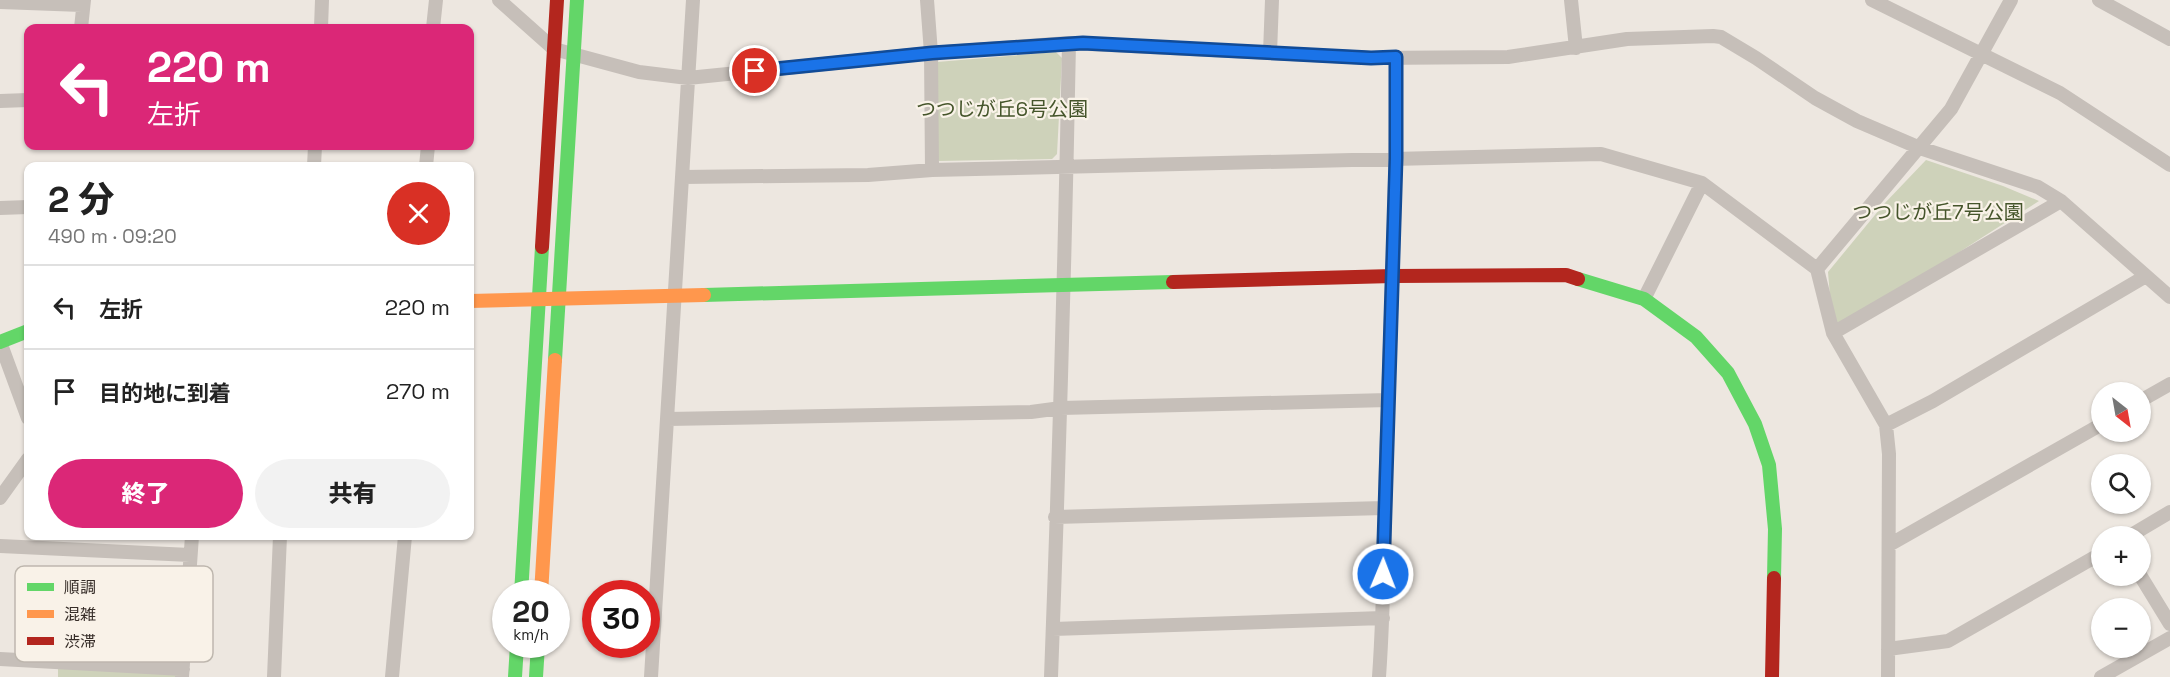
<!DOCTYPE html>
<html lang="ja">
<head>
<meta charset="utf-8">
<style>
	body { margin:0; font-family:"Space Grotesk","Noto Sans JP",sans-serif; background:#f2f2f2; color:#222; height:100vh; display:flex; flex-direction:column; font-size:22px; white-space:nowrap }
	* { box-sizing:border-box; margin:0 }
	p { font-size:20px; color:#767676 }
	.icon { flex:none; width:33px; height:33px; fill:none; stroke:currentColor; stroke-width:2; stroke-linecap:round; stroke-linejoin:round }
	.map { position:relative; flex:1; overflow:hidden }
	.sheet { position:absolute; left:24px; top:162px; width:450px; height:378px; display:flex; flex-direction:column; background:#fff; border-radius:12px; box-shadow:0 2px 4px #0004 }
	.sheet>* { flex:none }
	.top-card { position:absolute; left:24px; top:24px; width:450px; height:126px; border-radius:12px; box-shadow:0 2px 4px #0004; background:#db2777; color:#fff; overflow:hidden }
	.needle { width:39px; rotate:149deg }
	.fabs { position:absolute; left:2091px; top:382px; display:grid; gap:12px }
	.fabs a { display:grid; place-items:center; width:60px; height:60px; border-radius:50%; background:#fff; box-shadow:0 2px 4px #0004; font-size:30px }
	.speed { position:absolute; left:492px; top:580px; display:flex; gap:12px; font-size:30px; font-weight:700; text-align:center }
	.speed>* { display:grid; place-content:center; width:78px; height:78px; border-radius:50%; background:#fff; box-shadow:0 2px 4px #0004; line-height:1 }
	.speed small { font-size:15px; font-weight:400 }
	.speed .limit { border:9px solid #d22; background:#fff; color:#111 }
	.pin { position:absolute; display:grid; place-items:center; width:51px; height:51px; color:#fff; margin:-26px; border:3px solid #fff; border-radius:50%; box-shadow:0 2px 6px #0007 }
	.me { position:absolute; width:66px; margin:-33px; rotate:1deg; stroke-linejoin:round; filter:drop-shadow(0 0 4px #0008) }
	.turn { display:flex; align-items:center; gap:21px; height:126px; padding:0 24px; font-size:27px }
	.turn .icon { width:78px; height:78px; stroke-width:2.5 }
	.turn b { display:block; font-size:42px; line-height:51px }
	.round { display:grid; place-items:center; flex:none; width:63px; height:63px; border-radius:32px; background:#f2f2f2 }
	.head { display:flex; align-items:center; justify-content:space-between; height:102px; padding:0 24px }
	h1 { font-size:36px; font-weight:800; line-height:45px }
	.cta { display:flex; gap:12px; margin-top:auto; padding:12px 24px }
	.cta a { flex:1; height:69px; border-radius:36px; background:#db2777; color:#fff; font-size:24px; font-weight:800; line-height:69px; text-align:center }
	.cta a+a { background:#f2f2f2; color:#222 }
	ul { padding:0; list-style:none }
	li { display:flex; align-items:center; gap:18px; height:84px; padding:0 24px; border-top:2px solid #e0e0e0 }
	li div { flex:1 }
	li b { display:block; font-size:22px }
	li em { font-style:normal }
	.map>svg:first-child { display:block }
	.green { fill:#ced2ba }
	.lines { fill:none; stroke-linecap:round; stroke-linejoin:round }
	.street { stroke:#c6bfb9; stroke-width:14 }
	.fast { stroke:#63d668; stroke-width:14 }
	.slow { stroke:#ff974d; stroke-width:14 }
	.jam { stroke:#b3261e; stroke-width:14 }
	.route-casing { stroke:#114b97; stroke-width:15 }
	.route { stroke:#1a73e8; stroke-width:10 }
	.labels { text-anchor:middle; stroke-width:4.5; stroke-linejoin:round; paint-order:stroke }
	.park-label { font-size:20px; fill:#45552b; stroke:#f9f2e8 }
	.key { fill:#f9f2e8; stroke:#beb7ae; stroke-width:1.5 }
	.key-label { font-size:16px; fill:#362d28 }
</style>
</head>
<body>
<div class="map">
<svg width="2170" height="677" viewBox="0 0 2170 677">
	<rect width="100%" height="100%" fill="#ede7e0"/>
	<!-- green -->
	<path class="green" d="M1056,52L1062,58L1057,154L1052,159L939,161L934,157L937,62Z
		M1926,160L2003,186L2039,201L1833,333L1828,272L1884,204Z
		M58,663L183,669V677H58Z"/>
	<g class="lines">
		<!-- street -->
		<path class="street" d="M499,0L554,49L639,72L688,78L931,53L1069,43L1371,58L1508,57L1627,39L1713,36L1721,37L1756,58L1815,98L1857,121L1920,148L2038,187L2061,201L2170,297
			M927,0L931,53L932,170
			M1571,0L1576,48
			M1872,0L2060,93L2170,165
			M2099,0L2170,39
			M0,2L82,5
			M81,28L84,0
			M321,28L322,0
			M433,28L436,0
			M1270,53L1272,0
			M0,101L28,100
			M314,166L315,146
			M426,166L428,146
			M683,177L868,175L932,170L1601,154L1702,183L1817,269L1833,333L1886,425L1889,454L1888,677
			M0,208L28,207
			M1817,269L1951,109L2011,0
			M1644,299L1702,183
			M1833,333L2061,201
			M0,342L28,418
			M2140,401L2170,384
			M668,419L1031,412L1061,408L1388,400
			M1886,425L1933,401L2146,276
			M0,498L28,459
			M1055,517L1384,508
			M2128,537L2170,512
			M1889,545L2102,424
			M0,546L190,555
			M2140,575L2170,624
			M1053,629L1383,618
			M1888,649L1948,641L2102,553
			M0,659L183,669
			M182,677L192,536
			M274,677L280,536
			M392,677L405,536
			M651,677L693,0
			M1051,677C1059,466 1065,255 1069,43
			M1379,677C1385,595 1384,513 1387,431C1391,306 1397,182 1396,57
			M2101,677L2170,638"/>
		<!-- fast -->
		<path class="fast" d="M1578,279L1644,299L1696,337L1728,373L1755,424L1769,465L1775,529L1774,578
			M704,295L1173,282
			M0,342L28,331
			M555,360L577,0
			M521,594L542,247
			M515,677L517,645
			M536,677L538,645"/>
		<!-- slow -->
		<path class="slow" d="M470,301L704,295
			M541,594L555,360"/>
		<!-- jam -->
		<path class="jam" d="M542,247L557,0
			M1173,282L1393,276L1566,275L1578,279
			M1772,677L1774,578"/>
	</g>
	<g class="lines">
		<defs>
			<path id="route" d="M755,71L932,53L1083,43L1371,58L1396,57V158L1383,574"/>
		</defs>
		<!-- route casing -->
		<use href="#route" class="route-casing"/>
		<!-- route -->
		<use href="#route" class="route"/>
	</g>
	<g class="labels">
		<!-- park labels -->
		<g class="park-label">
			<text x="1002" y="116">つつじが丘6号公園</text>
			<text x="1938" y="219">つつじが丘7号公園</text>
		</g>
	</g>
	<!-- legend -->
	<rect x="15" y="566" width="198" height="96" rx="9" class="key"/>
	<rect x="27" y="583" width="27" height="8" fill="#63d668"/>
	<rect x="27" y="610" width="27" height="8" fill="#ff974d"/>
	<rect x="27" y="637" width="27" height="8" fill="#b3261e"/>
	<g class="key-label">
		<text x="64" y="593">順調</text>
		<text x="64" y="620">混雑</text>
		<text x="64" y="647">渋滞</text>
	</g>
</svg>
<div class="fabs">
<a><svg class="needle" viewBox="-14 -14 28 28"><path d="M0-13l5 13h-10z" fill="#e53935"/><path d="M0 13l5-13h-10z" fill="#767676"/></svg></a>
<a><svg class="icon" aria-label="search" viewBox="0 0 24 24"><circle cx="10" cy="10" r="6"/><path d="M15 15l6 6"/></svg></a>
<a>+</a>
<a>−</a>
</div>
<div class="speed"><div>20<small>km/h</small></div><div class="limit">30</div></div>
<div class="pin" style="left:755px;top:71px;background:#d93025"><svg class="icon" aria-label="arrive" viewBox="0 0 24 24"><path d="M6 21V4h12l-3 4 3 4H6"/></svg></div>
<svg class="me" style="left:1383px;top:574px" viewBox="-20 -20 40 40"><circle r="17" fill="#1a73e8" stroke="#fff" stroke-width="3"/><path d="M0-11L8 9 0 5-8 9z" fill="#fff"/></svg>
<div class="top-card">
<div class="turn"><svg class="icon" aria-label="left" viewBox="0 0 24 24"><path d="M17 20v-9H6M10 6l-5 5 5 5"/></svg><div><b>220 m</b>左折</div></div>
</div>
<section class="sheet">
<div class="head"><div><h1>2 分</h1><p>490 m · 09:20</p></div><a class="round" style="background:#d93025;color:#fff"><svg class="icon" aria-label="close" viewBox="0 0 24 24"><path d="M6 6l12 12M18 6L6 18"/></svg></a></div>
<ul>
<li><svg class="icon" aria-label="left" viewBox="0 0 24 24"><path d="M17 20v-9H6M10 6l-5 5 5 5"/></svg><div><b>左折</b></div><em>220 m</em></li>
<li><svg class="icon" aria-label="arrive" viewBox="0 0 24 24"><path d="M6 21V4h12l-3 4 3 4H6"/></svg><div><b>目的地に到着</b></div><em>270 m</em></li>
</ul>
<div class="cta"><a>終了</a><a>共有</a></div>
</section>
</div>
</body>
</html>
